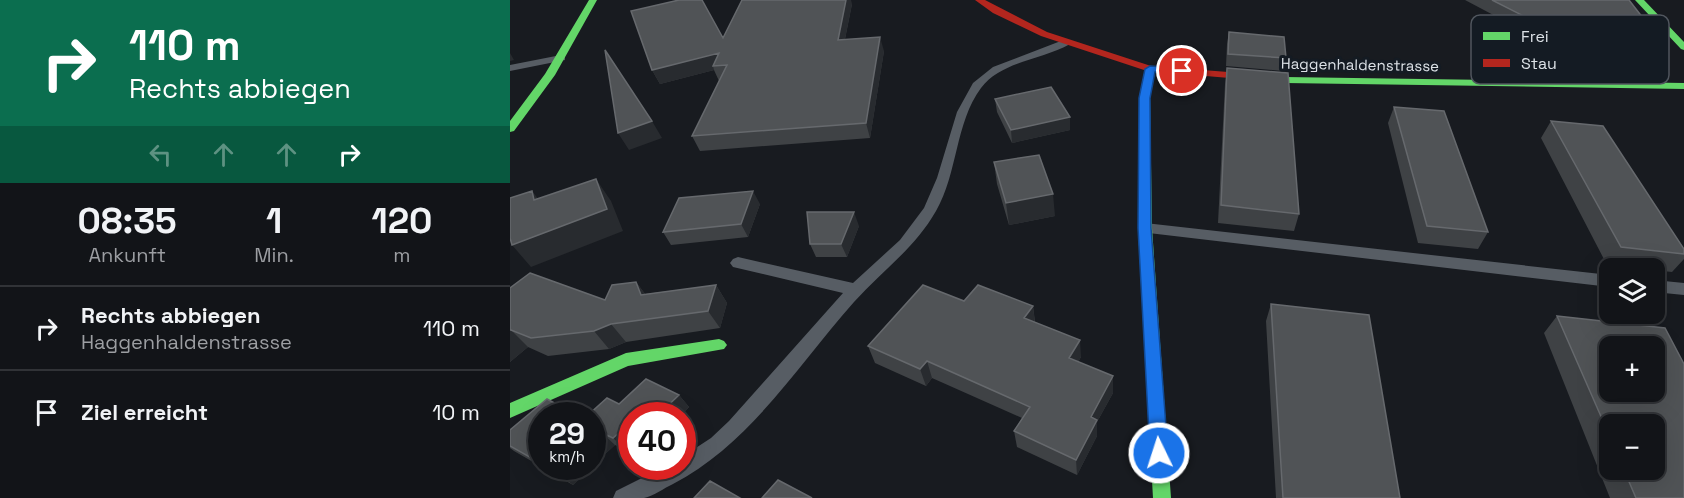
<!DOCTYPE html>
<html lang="de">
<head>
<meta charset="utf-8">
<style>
	body { margin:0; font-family:"Space Grotesk",sans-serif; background:#1b1d21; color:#f1f3f6; height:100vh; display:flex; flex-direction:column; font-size:22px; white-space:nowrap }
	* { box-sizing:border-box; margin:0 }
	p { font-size:20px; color:#9c9ea2 }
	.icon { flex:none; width:33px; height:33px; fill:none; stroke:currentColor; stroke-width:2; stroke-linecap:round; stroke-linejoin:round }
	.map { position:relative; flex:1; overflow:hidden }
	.panel { display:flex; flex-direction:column; background:#121418; width:510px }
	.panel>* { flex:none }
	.banner { background:#0b6e4f; color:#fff; overflow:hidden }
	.tools { position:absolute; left:1089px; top:258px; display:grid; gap:12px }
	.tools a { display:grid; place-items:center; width:66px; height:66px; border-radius:12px; background:#121418; box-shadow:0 6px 24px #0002,0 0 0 2px #313337; font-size:30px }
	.speed { position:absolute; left:18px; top:402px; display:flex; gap:12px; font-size:30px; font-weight:700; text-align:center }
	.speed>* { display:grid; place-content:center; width:78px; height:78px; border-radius:50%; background:#121418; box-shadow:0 6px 24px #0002,0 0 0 2px #313337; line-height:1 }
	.speed small { font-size:15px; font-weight:400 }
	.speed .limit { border:9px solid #d22; background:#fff; color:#111 }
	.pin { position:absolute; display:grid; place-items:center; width:51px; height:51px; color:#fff; margin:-26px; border:3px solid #fff; border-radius:50%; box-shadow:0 2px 6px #0007 }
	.me { position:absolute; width:66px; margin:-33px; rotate:356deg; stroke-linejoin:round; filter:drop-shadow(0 0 4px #0008) }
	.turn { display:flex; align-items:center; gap:21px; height:126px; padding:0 30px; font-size:27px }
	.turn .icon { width:78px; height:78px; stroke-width:2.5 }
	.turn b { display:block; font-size:42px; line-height:51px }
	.lanes { display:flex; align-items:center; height:57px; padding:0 30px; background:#0003; justify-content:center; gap:30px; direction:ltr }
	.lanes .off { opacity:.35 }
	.eta { display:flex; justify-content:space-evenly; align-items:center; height:102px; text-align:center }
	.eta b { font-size:36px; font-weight:700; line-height:42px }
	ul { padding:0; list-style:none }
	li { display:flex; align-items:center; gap:18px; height:84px; padding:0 30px; border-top:2px solid #313337 }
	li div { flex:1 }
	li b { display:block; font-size:22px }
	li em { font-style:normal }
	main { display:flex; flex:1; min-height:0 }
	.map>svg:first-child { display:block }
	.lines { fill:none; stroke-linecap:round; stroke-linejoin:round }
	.lane { fill:#575d64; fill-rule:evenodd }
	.fast { fill:#63d668; fill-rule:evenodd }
	.jam { fill:#b3261e; fill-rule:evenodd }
	.wall { fill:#3f4245; fill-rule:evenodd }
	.shaded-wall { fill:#282b2f }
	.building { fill:#505356; stroke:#66696d; stroke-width:1.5; fill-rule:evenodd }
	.route { fill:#1a73e8; stroke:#114b97; stroke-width:1.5 }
	.labels { text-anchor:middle; stroke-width:6; stroke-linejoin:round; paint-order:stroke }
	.far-street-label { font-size:15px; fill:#dce1e6; stroke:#141b23 }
	.key { fill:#141b23; stroke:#50565e; stroke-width:1.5 }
	.key-label { font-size:16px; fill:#dce1e6 }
</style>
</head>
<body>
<main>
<section class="panel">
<div class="banner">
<div class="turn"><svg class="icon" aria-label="right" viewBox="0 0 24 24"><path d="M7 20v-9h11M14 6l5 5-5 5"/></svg><div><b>110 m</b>Rechts abbiegen</div></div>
<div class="lanes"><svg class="icon off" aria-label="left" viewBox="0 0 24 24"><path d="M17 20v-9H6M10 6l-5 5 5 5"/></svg><svg class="icon off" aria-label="ahead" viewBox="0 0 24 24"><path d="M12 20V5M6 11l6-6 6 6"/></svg><svg class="icon off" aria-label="ahead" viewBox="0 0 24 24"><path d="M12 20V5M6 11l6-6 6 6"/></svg><svg class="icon" aria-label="right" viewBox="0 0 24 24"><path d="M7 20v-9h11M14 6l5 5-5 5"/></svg></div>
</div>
<div class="eta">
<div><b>08:35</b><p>Ankunft</p></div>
<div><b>1</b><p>Min.</p></div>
<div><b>120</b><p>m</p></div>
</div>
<ul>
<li><svg class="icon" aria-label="right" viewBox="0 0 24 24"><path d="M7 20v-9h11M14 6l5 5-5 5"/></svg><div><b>Rechts abbiegen</b><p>Haggenhaldenstrasse</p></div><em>110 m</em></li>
<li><svg class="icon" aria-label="arrive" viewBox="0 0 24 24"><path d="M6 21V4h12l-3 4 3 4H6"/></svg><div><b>Ziel erreicht</b></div><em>10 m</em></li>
</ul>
</section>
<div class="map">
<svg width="1174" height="498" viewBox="0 0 1174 498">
	<rect width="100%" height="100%" fill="#181b20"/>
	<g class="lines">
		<!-- lane -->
		<path class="lane" d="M556,39L561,42L560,44C532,60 491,61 471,88C445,123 448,173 426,211C405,248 372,271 344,302C287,366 241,443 163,484C154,488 144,496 134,498C125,498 112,498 103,498L106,491L156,466H172V457L201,438L219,421L333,293L223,267L220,263L223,259L228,257L343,283L390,240L414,208L427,178L447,112L463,83L483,67Z
			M51,55L55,56V60L0,71V65Z
			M635,223L1100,275V287L630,232L628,228L630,224Z
			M1144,280L1174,283V295L1144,292Z"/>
		<!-- fast -->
		<path class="fast" d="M79,0H87L45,75L4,131L0,132V121L35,74Z
			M1125,0H1134L1174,42V50L1171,49Z
			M640,66L645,69L640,98L642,228L661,498H643L628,228L630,98L635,69Z
			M731,73L775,77L1174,83V89L775,83L727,78V74Z
			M209,339L214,341L217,345L214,349L118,366L0,418V403L116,353Z"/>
		<!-- jam -->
		<path class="jam" d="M465,0H475L537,32L641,66L731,73L736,76L731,79L637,71L531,36L483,13Z"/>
	</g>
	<!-- wall -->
	<path class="wall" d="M955,0H1119L1126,30L1042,46Z
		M342,4L335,39L374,51L360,138L190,151L182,136L209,81L204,70L150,84L142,70L213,38Z
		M719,32L776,58L773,71L716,66L717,44Z
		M717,68L789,214L784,231L708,223L715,84Z
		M485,99L560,130L502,143L487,112Z
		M884,107L978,232L968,249L908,243L878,123Z
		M1041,121L1174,249V259L1162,272L1144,270V268H1132L1097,265L1031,138Z
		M484,162L545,216L499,225L487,184Z
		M250,204L238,237L161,245L153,232Z
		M349,226L337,257H306L300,244Z
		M126,282L135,294L206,285L217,303L210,328L116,342L99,349L38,356L18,347L0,362V288L95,300Z
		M454,301L523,306L525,322L571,357L568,362L603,376V393L587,422V436L567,475L507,447L504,431L512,418L422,378L416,386L365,363L358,346Z
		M761,304L890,498H766L756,321Z
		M1047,316L1174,498H1100L1034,333ZM1100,424L1144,470H1100Z
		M169,395L179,407L171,416H122V445L116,450L105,445L82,466V416L109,404Z
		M32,416V466H82L63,485L4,451L0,448V430Z"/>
	<!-- shaded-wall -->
	<path class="shaded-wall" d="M336,0H341L342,4L332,54L328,40Z
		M1133,18L1126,30L1042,46L1049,34Z
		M370,37L374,51L360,138L356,123Z
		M0,53L4,60L0,61Z
		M209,53L203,66L204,70L150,84L142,70Z
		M560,117V130L502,143L501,130Z
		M142,121L152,138L119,150L108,133Z
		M86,179L101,201L113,231L21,267L2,245Z
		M22,191L39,213L24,200Z
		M243,191L250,204L238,237L231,224Z
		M543,194L545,216L499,225L496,203Z
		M344,212L349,226L337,257L331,244Z
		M126,282L139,299L131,295Z
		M206,285L217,303L210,328L198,311Z
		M523,306L525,324L514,318Z
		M101,324L116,342L99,349L84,331Z
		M0,330H1L18,347L0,362Z
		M570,340L571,357L560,375L559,358Z
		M417,361L422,378L416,386L410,369Z
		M603,376V393L587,422V436L567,475L566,460L581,417Z
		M169,395L179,407L171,416H147Z
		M122,421V445L116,450L103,438Z
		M92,433L105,445L82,466V442Z
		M56,466H82L63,485L48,473Z"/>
	<!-- building -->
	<path class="building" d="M169,0H192L213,38L232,0H336L328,40L370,37L356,123L182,136L217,65L203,66L209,53L142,70L121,11Z
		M982,0H1119L1133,18L1049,34Z
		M719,32L774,37L776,58L718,54Z
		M95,50L142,121L108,133Z
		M717,68L778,73L789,214L711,205Z
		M541,87L560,117L501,130L485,99Z
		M884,107L934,111L978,232L917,226Z
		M1041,121L1093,126L1174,249V254L1111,247Z
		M529,155L543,194L496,203L484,162Z
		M86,179L97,209L2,245L0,238V198L22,191L24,200Z
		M243,191L231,224L153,232L169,198Z
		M297,212H344L331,244H300Z
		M20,273L95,300L102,285L126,282L131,295L206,285L198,311L101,324L84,331L21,338L1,330H0V288Z
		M413,285L454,301L468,285L523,306L514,318L570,340L559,358L603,376L581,417L587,420L566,460L504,431L520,407L417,361L410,369L358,346Z
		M761,304L859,315L890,498H773Z
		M1047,316L1155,328L1174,364V498H1126L1114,470H1144V424H1100V437ZM1100,346H1144V392H1100Z
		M136,379L169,395L147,416H122V421L103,438L92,433L82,442V416H77L97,398L109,404Z
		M37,399L68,416H32V464L0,446V430Z
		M37,466H56L48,473Z
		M268,480L302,498H252Z
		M200,481L230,498H184Z"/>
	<!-- route -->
	<path class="route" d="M640,66L672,68L677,71L672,74L645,72L640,98L641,228L658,453L656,459L649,461L643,459L640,453L628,228L629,98L635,69Z"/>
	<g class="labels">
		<!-- far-street labels -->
		<g class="far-street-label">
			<text transform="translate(850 65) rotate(1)" y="5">Haggenhaldenstrasse</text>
		</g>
	</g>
	<!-- legend -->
	<rect x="961" y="15" width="198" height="69" rx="9" class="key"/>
	<rect x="973" y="32" width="27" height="8" fill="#63d668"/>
	<rect x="973" y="59" width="27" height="8" fill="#b3261e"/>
	<g class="key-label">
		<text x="1011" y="42">Frei</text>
		<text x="1011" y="69">Stau</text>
	</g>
</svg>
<div class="tools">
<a><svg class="icon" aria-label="layers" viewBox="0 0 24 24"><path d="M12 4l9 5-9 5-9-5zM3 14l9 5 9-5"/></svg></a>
<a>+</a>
<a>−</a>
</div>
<div class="speed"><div>29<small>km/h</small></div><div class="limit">40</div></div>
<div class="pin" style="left:672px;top:71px;background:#d93025"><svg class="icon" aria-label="arrive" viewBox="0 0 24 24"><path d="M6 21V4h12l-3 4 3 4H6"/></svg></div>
<svg class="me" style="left:649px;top:453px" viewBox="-20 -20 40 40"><circle r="17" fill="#1a73e8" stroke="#fff" stroke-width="3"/><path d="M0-11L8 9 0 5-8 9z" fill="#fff"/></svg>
</div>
</main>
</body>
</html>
